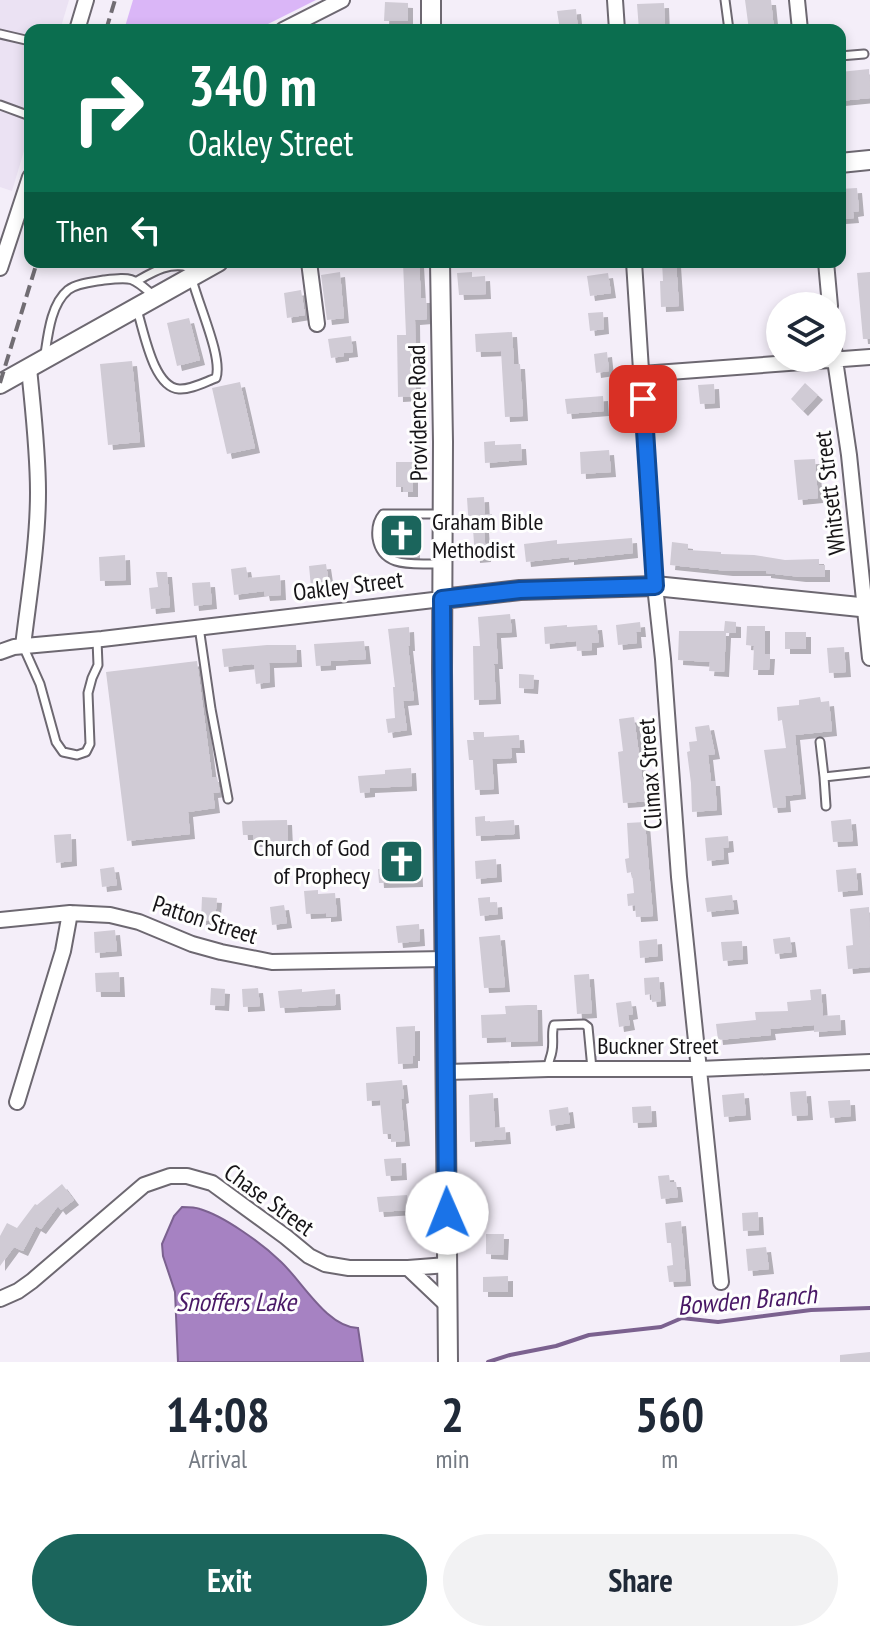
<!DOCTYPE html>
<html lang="en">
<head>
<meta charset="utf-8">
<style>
	body { margin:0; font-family:"PT Sans Narrow",sans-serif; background:#f2f2f3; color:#1f2937; height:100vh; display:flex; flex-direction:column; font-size:30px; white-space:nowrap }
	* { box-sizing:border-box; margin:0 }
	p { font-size:26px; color:#747a83 }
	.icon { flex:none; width:44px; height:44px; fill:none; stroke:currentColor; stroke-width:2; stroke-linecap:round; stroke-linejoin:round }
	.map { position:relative; height:1362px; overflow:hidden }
	.drawer { display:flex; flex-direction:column; background:#fff; flex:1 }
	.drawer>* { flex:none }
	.hud { position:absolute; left:24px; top:24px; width:822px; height:244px; border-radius:16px; box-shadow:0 4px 12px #0003; background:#0b6e4f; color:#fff; overflow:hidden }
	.fabs { position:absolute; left:766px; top:292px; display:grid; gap:16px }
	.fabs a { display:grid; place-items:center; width:80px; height:80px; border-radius:50%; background:#fff; box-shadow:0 4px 12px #0003; font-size:40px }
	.pin { position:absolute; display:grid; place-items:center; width:68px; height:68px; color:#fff; margin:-34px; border-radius:16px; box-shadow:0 4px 12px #0006 }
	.me { position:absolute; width:88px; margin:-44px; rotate:359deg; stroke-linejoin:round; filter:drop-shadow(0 0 6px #0008) }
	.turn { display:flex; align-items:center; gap:28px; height:168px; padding:0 32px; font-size:36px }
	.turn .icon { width:104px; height:104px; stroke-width:2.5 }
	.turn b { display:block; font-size:56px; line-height:68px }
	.then { display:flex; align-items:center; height:76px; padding:0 32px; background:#0003; gap:16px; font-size:30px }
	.eta { display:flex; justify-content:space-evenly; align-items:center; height:136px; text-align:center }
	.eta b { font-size:48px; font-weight:600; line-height:56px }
	.cta { display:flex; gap:16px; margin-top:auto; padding:16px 32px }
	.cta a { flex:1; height:92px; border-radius:48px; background:#1b655c; color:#fff; font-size:32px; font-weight:600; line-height:92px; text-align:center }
	.cta a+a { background:#f2f2f3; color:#1f2937 }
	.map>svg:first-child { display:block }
	.built { fill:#ebe2f3 }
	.green { fill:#dab6f7 }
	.water { fill:#a682c2; stroke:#7b618f; stroke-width:2 }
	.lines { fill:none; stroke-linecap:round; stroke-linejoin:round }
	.stream { stroke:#7b618f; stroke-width:4 }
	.building { fill:#d0cbd5; filter:url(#shadow) }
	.service-casing { stroke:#6d6871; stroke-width:11 }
	.minor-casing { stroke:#6d6871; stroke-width:18 }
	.tertiary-casing { stroke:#6d6871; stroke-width:22 }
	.service { stroke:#fff; stroke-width:7 }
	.minor { stroke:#fff; stroke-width:14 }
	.tertiary { stroke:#fff; stroke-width:18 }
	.rail { stroke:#716d73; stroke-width:4; stroke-dasharray:12 6; stroke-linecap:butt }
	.route-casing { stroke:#114b97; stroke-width:20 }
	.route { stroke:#1a73e8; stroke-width:14 }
	.labels { text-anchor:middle; stroke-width:6; stroke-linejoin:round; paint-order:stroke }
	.street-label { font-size:24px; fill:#161417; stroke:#fefefe }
	.poi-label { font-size:24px; fill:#161417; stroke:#fefefe; text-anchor:start }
	.water-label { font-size:26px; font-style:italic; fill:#491866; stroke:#fefefe }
</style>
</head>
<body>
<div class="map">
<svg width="870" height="1362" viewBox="0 0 870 1362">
	<defs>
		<filter id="shadow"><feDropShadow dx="5" dy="5" stdDeviation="0" flood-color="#0004"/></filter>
	</defs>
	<rect width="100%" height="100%" fill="#f4eef9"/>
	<!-- built -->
	<path class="built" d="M0,0H69L60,30H30V131L12,191L0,187Z"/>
	<!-- green -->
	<path class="green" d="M133,0H316L256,30H124Z"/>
	<!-- water -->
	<path class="water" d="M182,1207C188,1207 195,1207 200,1209C224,1216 261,1243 279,1260C301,1279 326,1327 358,1328L363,1362H178L175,1292L163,1256L162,1244L174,1216Z"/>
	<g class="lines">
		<!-- stream -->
		<path class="stream" d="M488,1362L510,1355L556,1346L589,1335L661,1327L682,1318L718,1322L811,1310L870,1308"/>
	</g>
	<!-- building -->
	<path class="building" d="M745,0H771L774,30H749Z
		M385,2L408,3V21H384Z
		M664,3L665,30H639L637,4Z
		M576,9L578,30H560L557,11Z
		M869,69L870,98L840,101V72Z
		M857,188L859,211L853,212L854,218L841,219L840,189Z
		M403,262H419L421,298H426L427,319L415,320L416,396L398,397L397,335H406Z
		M662,262H676L679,306L661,307L660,281H663Z
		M340,272L344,318L327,320L321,275Z
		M472,272V277L485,276L486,294L459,295L457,273Z
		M870,272V339H863L857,273Z
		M608,273L611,293L590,296L587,276Z
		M301,290L305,315L287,318L284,293Z
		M603,312L604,329L590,331L588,313Z
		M189,318L200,360L177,366L167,323Z
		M512,332L514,364H520L523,416L505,417L501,351L476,352L475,334Z
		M351,336L353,352L344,353V356L331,358L328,339Z
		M607,352L609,371L596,373L594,354Z
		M132,361L140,442L108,445L100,364Z
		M240,382L255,448L227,454L212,388Z
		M805,383L818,395L803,411L791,399Z
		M714,384L715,403L700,404L698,385Z
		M603,396L604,411L567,414L565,399Z
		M495,441V445L521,444L522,460L485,463L484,442Z
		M609,450L611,472L581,474L580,452Z
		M815,459L818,498L798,500L794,460Z
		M396,462H413V492H403V487H396Z
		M484,497L485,515L492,514V527L484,528L486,557L475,558L473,529H469L467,498Z
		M387,520H414L415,554H397L390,551L388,547Z
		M632,538L633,553L569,560V557L526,562L524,544L557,540V544Z
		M672,542L688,544V550L721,552V554L754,555L785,560L819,559V565H825V577H801L766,573V571H728L670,565Z
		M125,555L126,580L100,581L99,557Z
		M326,564L329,584L311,587L309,566Z
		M246,567L248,578L280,575L281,595L265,596L264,591L234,595L231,569Z
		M156,572H167L170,607L151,609L149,588L158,587Z
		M210,582L212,604L194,606L192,583Z
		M510,614L512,632L496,633L498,664H494L496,699L474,700L473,646H480L478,617Z
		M725,621L736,622V633H726L724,672L709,671L710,662L678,660L679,631H724Z
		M640,622L641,632H636L637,643L618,645L616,625Z
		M567,625V627L597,625L599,642L592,643V650L577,651L576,641L545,644L544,627Z
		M747,626H765V654H770L769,670H753L754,646L746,645Z
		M409,627L410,646H408L414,700L403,701L407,730L388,733L386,719L395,718L393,687H395L388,629Z
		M785,632H806V649H785Z
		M364,641L366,659L331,661V665L316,666L314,644Z
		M267,645H296L297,662L269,663L270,682L256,684L254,665L252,664L224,667L222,649Z
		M844,647L846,672L829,673L827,648Z
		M197,661L212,777H217L220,792L213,793L215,808L188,812L190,834L127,841L106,672Z
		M519,674L534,675L533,689L519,688Z
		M820,697L821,702L829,701L832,731L795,735L801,794L785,796L786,807L773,808L764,750L786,748L782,720L778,721L777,707L799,705V700Z
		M634,717L643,784H648L650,801L623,803L618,752L623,751L619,719Z
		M709,725L715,754L708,755L711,781H715L717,810L692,812L691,783L687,752L690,751L689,742L697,741L695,727Z
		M473,732H484V737L519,735L520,748H511L512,758L492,759L494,789L475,790L473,760H469L467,740H474Z
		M411,768L412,786L370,788V792L360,793L358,776L385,774V770Z
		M485,816V822L514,820L515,834L476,836L475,817Z
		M851,819L853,841L833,842L831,821Z
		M287,820L288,842H253V835H243L242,821Z
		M645,822L653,916L636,917L635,905L628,906L627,894L634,893L632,872L627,873L625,859L629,858L627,823Z
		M71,834L72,861L56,863L54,835Z
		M728,836L729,847L723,848L724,859L707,861L705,838Z
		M417,853L418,882L379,883L378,869H386V854Z
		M496,859L497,877L476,879L475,861Z
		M114,867L117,885L102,887L100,869Z
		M856,868L858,890L838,892L836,870Z
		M318,890V894L335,893L337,916L326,917V913L306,914L304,891Z
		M732,895L734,909L707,912L705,898Z
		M202,897L217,898L215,921L201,920Z
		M490,897V903L497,902L498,914L480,916L478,898Z
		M284,905L287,923L272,925L270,907Z
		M869,907L870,967L848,969L846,946L853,945L850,909Z
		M419,924L420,941L398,943L396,926Z
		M115,930L117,951L95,953L94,932Z
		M500,935L505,987L484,988L479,937Z
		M790,937L792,952L775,954L773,939Z
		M657,939L658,956L640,958L639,941Z
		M742,941L743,959L723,961L721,942Z
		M119,972L120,992H96L95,973Z
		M589,974L592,1013L577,1014L574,975Z
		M659,977L661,1001L652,1002L651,994L645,995L644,978Z
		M211,988L225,989L224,1006L210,1005Z
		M258,988L260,1006L243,1007L242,989Z
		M302,989V992L335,989L336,1005L280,1008L278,991Z
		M821,989L823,1016L840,1015L841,1030L814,1032V1025L770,1029L771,1035L718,1040L716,1024L756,1020L755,1012L788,1011L787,1002L811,1000L810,990Z
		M631,1001L633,1014L628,1015L630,1025L619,1027L616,1003Z
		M528,1005H537L538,1041L506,1042V1037L482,1038L481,1015L506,1014L505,1006Z
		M415,1026V1056H413V1063L398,1064L396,1027Z
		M402,1080L404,1098L401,1099L405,1141L391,1142V1134H383L380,1100L367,1101L366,1083Z
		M806,1091L808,1115L792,1116L790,1092Z
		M493,1093L495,1128L505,1127L506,1139L470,1142L469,1095Z
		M744,1093L746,1115L724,1117L722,1095Z
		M850,1100L851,1116L830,1118L828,1101Z
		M651,1106L652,1122L633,1123L632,1107Z
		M568,1107L570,1123L551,1126L549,1110Z
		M401,1158L402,1175L386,1176L384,1159Z
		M669,1175L670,1182H676L678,1197L661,1199L658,1176Z
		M62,1184L74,1200L61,1210L58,1206L41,1229L36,1226L23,1251L14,1247L0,1266V1236L7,1223L17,1228L35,1204L37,1205Z
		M407,1195L409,1210L379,1212L377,1197Z
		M758,1212L759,1230L743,1231L742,1213Z
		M681,1221L686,1281L669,1282L667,1266L673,1265L671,1243H667L665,1223Z
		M486,1234H504L503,1255L486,1254Z
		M766,1247L769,1269L748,1271L746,1249Z
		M508,1276V1292H483V1277Z
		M870,1352V1362H840V1355Z"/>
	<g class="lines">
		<defs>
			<path id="service" d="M725,0L729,30
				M0,34L30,41
				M840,56L864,54
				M0,105L30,116
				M137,281C153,272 169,262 188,267
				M137,310C144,331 153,387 179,389C190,390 205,382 216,378C224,355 191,290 188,262
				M45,354C48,334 51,304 68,290C77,283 93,282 104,280C133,277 132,277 154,296
				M440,564C416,563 382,570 377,538C376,529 377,521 383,514H443
				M199,627L211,709L228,799
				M23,646L40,684L56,742L63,752L77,755L86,752L90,744L88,693L92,678L98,665L97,640
				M820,742L824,777L870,772
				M824,777L826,806
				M548,1069C548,1061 551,1058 552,1051C554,1041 551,1033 554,1025L584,1024L588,1027L592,1069"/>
			<path id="minor" d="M615,0L617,30
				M797,0L800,30
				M77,30L86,0
				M283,30L342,0
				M309,262L317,324
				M634,262L655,586L663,659L679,877L721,1282
				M826,262L830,306
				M0,268L30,177
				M832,324L835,360L849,455L870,658
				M642,374L870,357
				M23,646C29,595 38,543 38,492C38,451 33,410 29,368
				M0,652L14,647L102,639L442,599
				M0,920L70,913L110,915L139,922L192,944L221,952L272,962L445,959
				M447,1072L548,1069H699L870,1062
				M17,1102L63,951L70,913
				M408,1268L447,1265
				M0,1299L18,1291L32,1281L144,1185L170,1176H187L212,1183L286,1237L309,1256L325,1264L349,1268H408L448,1306"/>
			<path id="tertiary" d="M431,30V0
				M840,163L870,160
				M440,262L443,442L442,671L448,1362
				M0,384L218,262
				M442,599L520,590L655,586L870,608"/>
		</defs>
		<!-- service casing -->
		<use href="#service" class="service-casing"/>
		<!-- minor casing -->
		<use href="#minor" class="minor-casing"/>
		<!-- tertiary casing -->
		<use href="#tertiary" class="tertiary-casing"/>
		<!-- service -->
		<use href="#service" class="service"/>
		<!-- minor -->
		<use href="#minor" class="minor"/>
		<!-- tertiary -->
		<use href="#tertiary" class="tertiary"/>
		<!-- rail -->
		<path class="rail" d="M106,30L115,0
			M0,383L37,262"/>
	</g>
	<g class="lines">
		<defs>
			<path id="route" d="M447,1213L442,599L520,590L655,586L643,399"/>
		</defs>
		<!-- route casing -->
		<use href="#route" class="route-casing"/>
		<!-- route -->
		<use href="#route" class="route"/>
	</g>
	<!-- icons -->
	<defs>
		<symbol id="church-square" viewBox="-11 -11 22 22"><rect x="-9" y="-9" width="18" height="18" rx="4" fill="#1b655c" stroke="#fefefe"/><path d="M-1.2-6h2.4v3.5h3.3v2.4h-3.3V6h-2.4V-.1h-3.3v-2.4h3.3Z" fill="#fff"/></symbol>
	</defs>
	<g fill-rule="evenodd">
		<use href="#church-square" x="376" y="510" width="51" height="51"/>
		<use href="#church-square" x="376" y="836" width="51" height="51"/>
	</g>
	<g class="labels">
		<!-- street labels -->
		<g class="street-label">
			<text transform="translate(418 413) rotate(-91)" y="8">Providence Road</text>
			<text transform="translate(830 493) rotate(-97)" y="8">Whitsett Street</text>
			<text transform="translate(348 586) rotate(-7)" y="8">Oakley Street</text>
			<text transform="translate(650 774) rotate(-94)" y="8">Climax Street</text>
			<text transform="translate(205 920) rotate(18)" y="8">Patton Street</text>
			<text x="658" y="1054">Buckner Street</text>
			<text transform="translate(269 1200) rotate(36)" y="8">Chase Street</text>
		</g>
		<!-- poi labels -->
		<g class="poi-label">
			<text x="432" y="530">Graham Bible<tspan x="432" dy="28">Methodist</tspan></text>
			<text x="370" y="856" text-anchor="end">Church of God<tspan x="370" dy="28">of Prophecy</tspan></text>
		</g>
		<!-- water labels -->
		<g class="water-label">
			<text transform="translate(747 1300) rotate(-5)" y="9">Bowden Branch</text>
			<text x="236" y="1311">Snoffers Lake</text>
		</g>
	</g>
</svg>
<div class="fabs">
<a><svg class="icon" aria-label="layers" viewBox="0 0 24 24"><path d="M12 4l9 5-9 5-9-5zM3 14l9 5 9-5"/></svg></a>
</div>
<div class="pin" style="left:643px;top:399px;background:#d93025"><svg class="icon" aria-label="arrive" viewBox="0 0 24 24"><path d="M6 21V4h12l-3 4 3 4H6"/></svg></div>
<svg class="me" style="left:447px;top:1213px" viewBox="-20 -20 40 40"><circle r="19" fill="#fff"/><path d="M0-13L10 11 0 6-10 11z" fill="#1a73e8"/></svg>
<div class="hud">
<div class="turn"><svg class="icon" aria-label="right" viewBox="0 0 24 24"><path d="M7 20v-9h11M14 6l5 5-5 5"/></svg><div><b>340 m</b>Oakley Street</div></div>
<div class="then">Then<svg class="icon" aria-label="left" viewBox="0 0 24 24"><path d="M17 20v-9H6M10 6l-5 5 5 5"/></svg></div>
</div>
</div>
<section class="drawer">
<div class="eta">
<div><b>14:08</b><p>Arrival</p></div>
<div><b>2</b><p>min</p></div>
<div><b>560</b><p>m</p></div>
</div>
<div class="cta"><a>Exit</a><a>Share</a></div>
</section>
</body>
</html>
